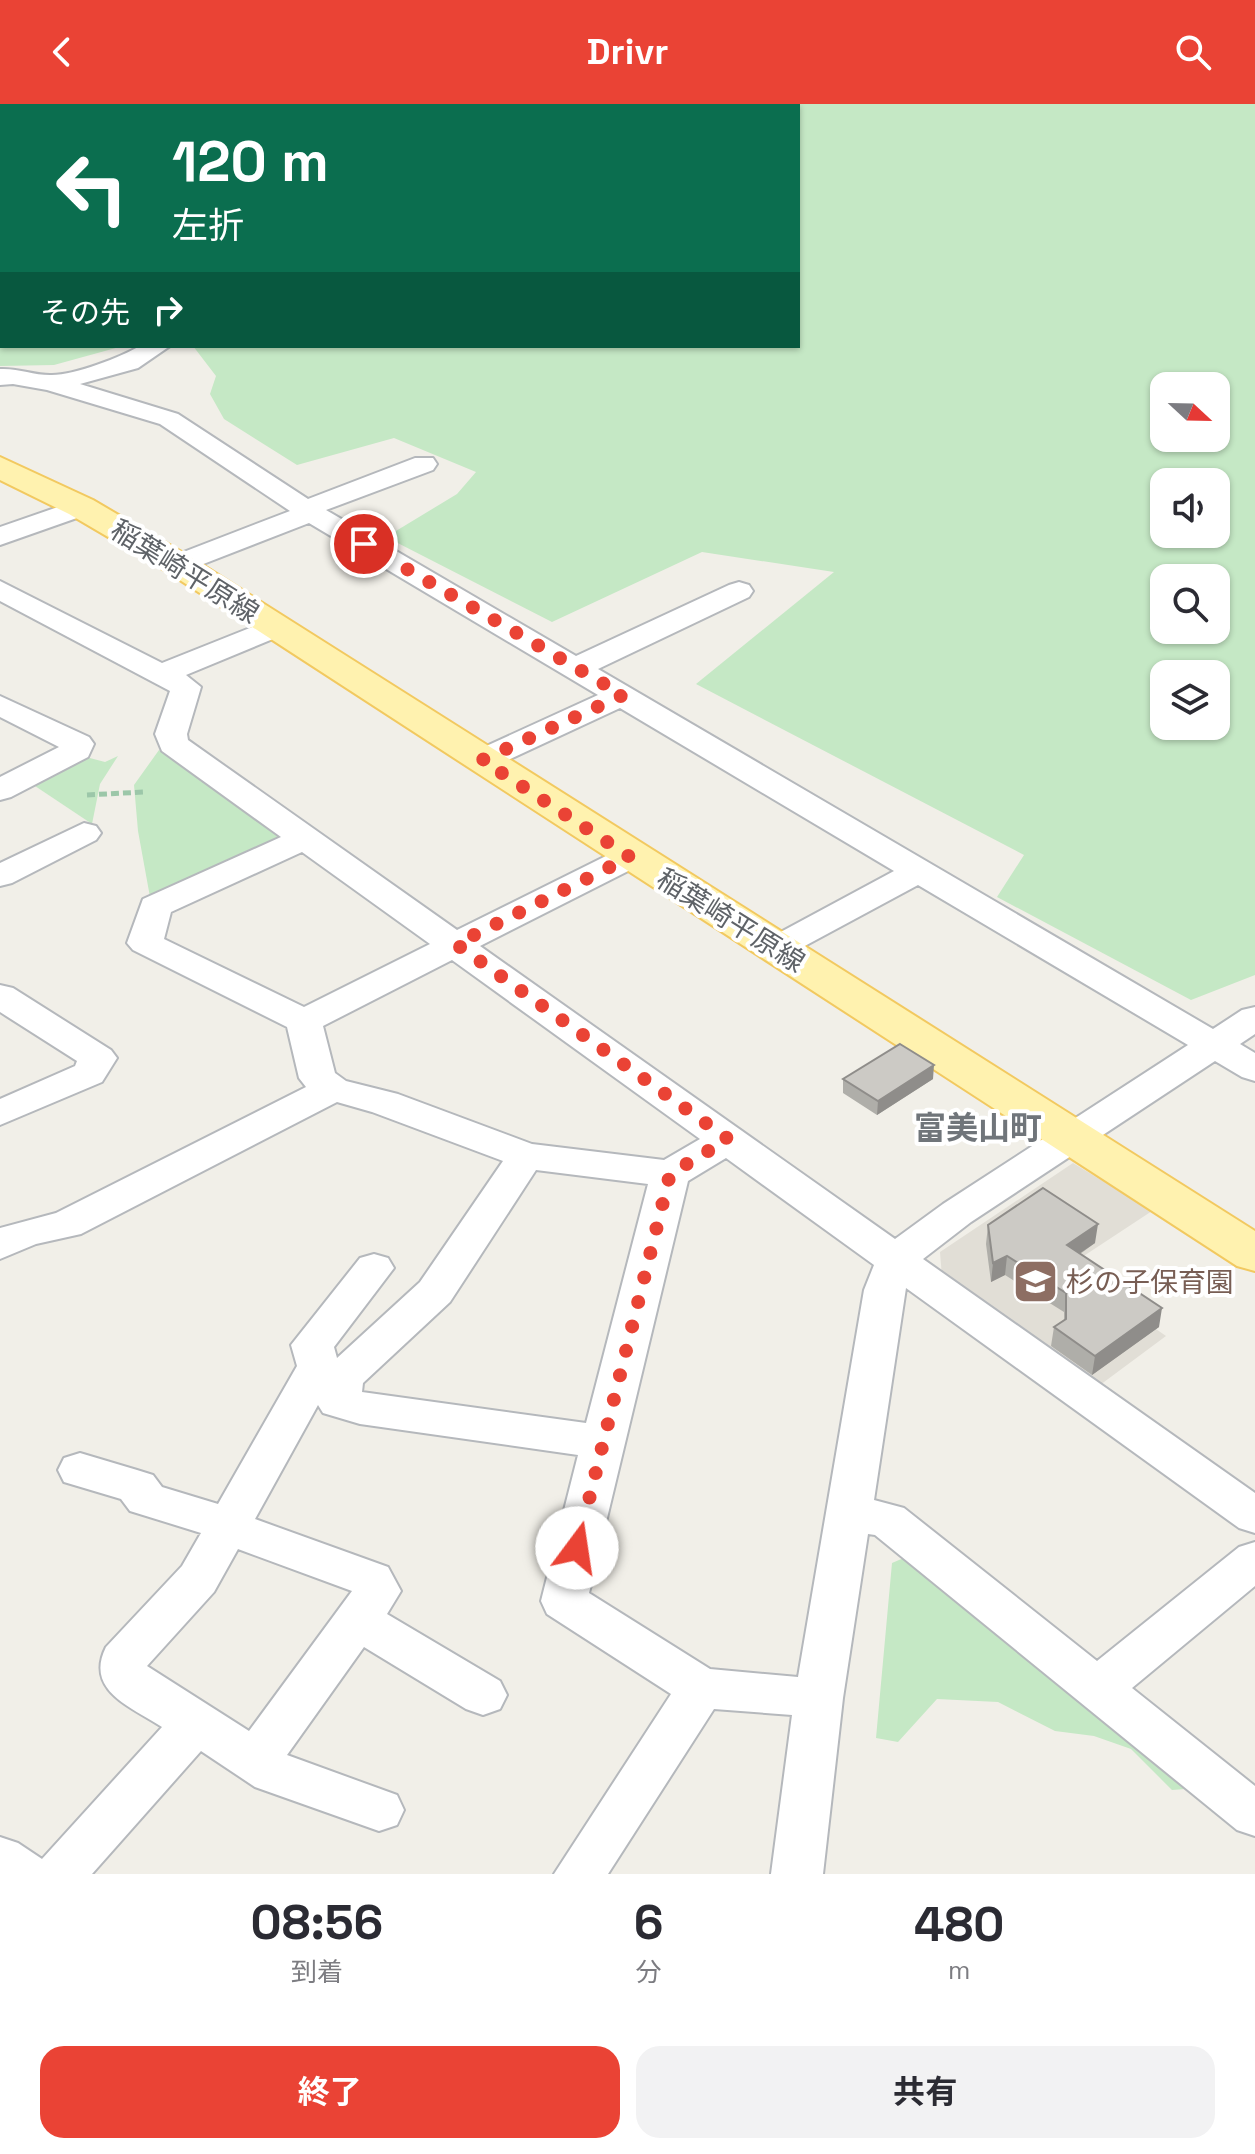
<!DOCTYPE html>
<html lang="ja">
<head>
<meta charset="utf-8">
<style>
	body { margin:0; font-family:"Space Grotesk","Noto Sans JP",sans-serif; background:#f2f2f3; color:#2b2b33; height:100vh; display:flex; flex-direction:column; font-size:30px; white-space:nowrap }
	* { box-sizing:border-box; margin:0 }
	p { font-size:26px; color:#7c7c81 }
	.icon { flex:none; width:44px; height:44px; fill:none; stroke:currentColor; stroke-width:2; stroke-linecap:round; stroke-linejoin:round }
	.map { position:relative; height:1770px; overflow:hidden }
	.panel { display:flex; flex-direction:column; background:#fff; flex:1 }
	.panel>* { flex:none }
	.banner { position:absolute; left:0px; top:0px; width:800px; height:244px; box-shadow:0 2px 6px #0004; background:#0b6e4f; color:#fff; overflow:hidden }
	.needle { width:52px; rotate:112deg }
	.tools { position:absolute; left:1150px; top:268px; display:grid; gap:16px }
	.tools a { display:grid; place-items:center; width:80px; height:80px; border-radius:16px; background:#fff; box-shadow:0 2px 6px #0004; font-size:40px }
	.pin { position:absolute; display:grid; place-items:center; width:68px; height:68px; color:#fff; margin:-34px; border:4px solid #fff; border-radius:50%; box-shadow:0 2px 8px #0007 }
	.me { position:absolute; width:88px; margin:-44px; rotate:14deg; stroke-linejoin:round; filter:drop-shadow(0 0 6px #0008) }
	.turn { display:flex; align-items:center; gap:28px; height:168px; padding:0 40px; font-size:36px }
	.turn .icon { width:104px; height:104px; stroke-width:2.5 }
	.turn b { display:block; font-size:56px; line-height:68px }
	.then { display:flex; align-items:center; height:76px; padding:0 40px; background:#0003; gap:16px; font-size:30px }
	.eta { display:flex; justify-content:space-evenly; align-items:center; height:136px; text-align:center }
	.eta b { font-size:48px; font-weight:700; line-height:56px }
	.cta { display:flex; gap:16px; margin-top:auto; padding:16px 40px }
	.cta a { flex:1; height:92px; border-radius:24px; background:#ea4335; color:#fff; font-size:32px; font-weight:700; line-height:92px; text-align:center }
	.cta a+a { background:#f2f2f3; color:#2b2b33 }
	header { display:flex; justify-content:space-between; align-items:center; height:104px; padding:0 40px; background:#ea4335; color:#fff; font-size:36px; font-weight:700 }
	.map>svg:first-child { display:block }
	.education { fill:#e1ded6 }
	.green { fill:#c5e8c5; fill-rule:evenodd }
	.lines { fill:none; stroke-linecap:round; stroke-linejoin:round }
	.street-casing { stroke:#b5b8bc; stroke-width:4 }
	.primary-casing { stroke:#f2c960; stroke-width:4 }
	.path { stroke:#9cc7a9; stroke-width:5; stroke-dasharray:8 4; stroke-linecap:butt }
	.street { fill:#fff; fill-rule:evenodd }
	.primary { fill:#fff2af; fill-rule:evenodd }
	.wall { fill:#afaea9 }
	.shaded-wall { fill:#8f8d8a }
	.building { fill:#cccac5; stroke:#8f8d8a; stroke-width:2 }
	.route { stroke:#ea4335; stroke-width:14; stroke-dasharray:0 25.2 }
	.labels { text-anchor:middle; stroke-width:8; stroke-linejoin:round; paint-order:stroke }
	.street-label { font-size:28px; fill:#5f6368; stroke:#fff }
	.education-label { font-size:28px; fill:#785e54; stroke:#fff; text-anchor:start }
	.quarter-label { font-size:32px; font-weight:bold; fill:#70757a; stroke:#fff }
</style>
</head>
<body>
<header><svg class="icon" aria-label="back" viewBox="0 0 24 24"><path d="M15 5l-7 7 7 7"/></svg>Drivr<svg class="icon" aria-label="search" viewBox="0 0 24 24"><circle cx="10" cy="10" r="6"/><path d="M15 15l6 6"/></svg></header>
<div class="map">
<svg width="1255" height="1770" viewBox="0 0 1255 1770">
	<rect width="100%" height="100%" fill="#f1efe8"/>
	<!-- education -->
	<path class="education" d="M1073,1059L1152,1107L1067,1163L1166,1232L1100,1281L942,1173L940,1148Z"/>
	<!-- green -->
	<path class="green" d="M0,0H1255V871L1191,896L997,793L1024,751L696,580L834,468L702,448L552,518L386,433L457,390L476,368L394,334L297,361L224,315L210,290L216,272L193,242H798V2H2V242H123L54,261L0,262ZM1216,282V334H1164V282ZM1164,378H1216V430H1164ZM1216,474V526H1164V474ZM1216,570V622H1164V570Z
		M159,646L280,734L150,793L138,727L134,681Z
		M118,652L100,680L92,720L35,682L86,653L105,658Z
		M913,1450L1198,1684L1172,1686L1131,1645L1094,1632L1055,1627L998,1598L937,1595L898,1638L876,1634L892,1459Z"/>
	<g class="lines">
		<defs>
			<path id="street" d="M140,242H170L138,264L80,280L178,310L308,395L415,354H433L437,360L433,366L326,406L576,552L729,481L739,478L749,481L753,487L749,493L598,565L1213,925L1242,906L1255,903V930L1240,940L1255,949V977L1242,973L1215,957L971,1118L923,1155L1255,1389V1429L1239,1424L906,1184L874,1396L904,1404L1097,1557L1239,1443L1255,1438V1482L1132,1584L1255,1682V1732L1237,1726L875,1431L868,1430L843,1594L823,1770H771L792,1611L714,1605L608,1770H554L671,1590L547,1510L541,1497L578,1351L360,1320L323,1309L318,1301L255,1415L388,1463L401,1487L387,1510L500,1577L507,1591L500,1605L483,1611L466,1605L364,1543L287,1651L397,1691L404,1706L397,1721L379,1727L255,1683L201,1647L92,1770H0V1733L18,1739L42,1755L162,1623C132,1603 84,1587 106,1543L182,1462L201,1429L130,1407L121,1395L64,1378L58,1366L64,1354L80,1349L137,1366L153,1371L162,1383L218,1400L297,1262L291,1241L360,1154L374,1150L388,1154L394,1164L334,1243L337,1254L420,1178L503,1057L372,1008L337,998L81,1130L36,1140L0,1155V1124L56,1109L306,983L299,974L287,923L133,846L127,839L143,795L281,733L162,647L155,630L170,587L0,497V477L162,559L265,518L275,515L285,518L290,524L285,530L186,571L201,583L187,630L188,636L457,826L618,746L630,743L642,746L647,753L642,760L480,842L895,1135L943,1100L1188,941L918,781L788,851L776,855L764,851L758,844L764,837L894,767L620,604L493,663L482,666L471,663L466,656L471,649L598,591L309,419L188,466L178,469L168,466L164,460L168,454L290,407L160,320L47,286L13,280L0,281V265C18,264 33,271 50,271C73,272 121,253 140,242ZM302,748L430,840L304,903L164,835L171,808ZM452,856L700,1035L664,1056L532,1040L398,990L346,977L335,969L323,922ZM726,1054L874,1161L864,1186L798,1573L710,1565L589,1489L688,1077ZM536,1066L648,1080L586,1319L362,1288L363,1279L450,1198ZM238,1445L352,1487L249,1627L147,1562L214,1488Z
				M81,395L91,397L95,403L91,409L0,441V423Z
				M0,592L89,633L94,640L88,653L11,693L0,696V673L59,643L0,613Z
				M84,719L96,722L101,729L96,736L12,779L0,782V759Z
				M0,881L13,884L111,946L117,954L102,978L0,1021V995L75,962L77,957L0,908Z"/>
			<path id="primary" d="M0,353L93,396L190,453L1255,1127V1167L1237,1162L166,467L69,410L0,376Z"/>
		</defs>
		<!-- street casing -->
		<use href="#street" class="street-casing"/>
		<!-- primary casing -->
		<use href="#primary" class="primary-casing"/>
		<!-- path -->
		<path class="path" d="M87,691L143,688"/>
		<!-- street -->
		<use href="#street" class="street"/>
		<!-- primary -->
		<use href="#primary" class="primary"/>
	</g>
	<!-- wall -->
	<path class="wall" d="M843,975H933L877,1011L843,989Z
		M988,1121L1095,1139L1080,1150L1159,1223L1092,1271L1051,1242L1054,1223L1064,1216V1208L1005,1171L991,1178L986,1140Z"/>
	<!-- shaded-wall -->
	<path class="shaded-wall" d="M934,961L933,975L877,1011L878,997Z
		M1098,1120L1095,1139L1064,1160L1067,1141Z
		M1007,1152L1005,1171L991,1178L993,1159Z
		M1162,1204L1159,1223L1092,1271L1095,1252Z"/>
	<!-- building -->
	<path class="building" d="M900,940L934,961L878,997L843,975Z
		M1043,1084L1098,1120L1067,1141L1162,1204L1095,1252L1054,1223L1066,1215V1189L1007,1152L993,1159L988,1121Z"/>
	<g class="lines">
		<!-- route -->
		<path class="route" d="M364,440L623,591L482,656L630,753L456,840L728,1035L670,1070L577,1444"/>
	</g>
	<!-- icons -->
	<defs>
		<symbol id="school-square" viewBox="-11 -11 22 22"><rect x="-9" y="-9" width="18" height="18" rx="4" fill="#8d6e63" stroke="#fff"/><path d="M0-5L7-2L0 1L-7-2ZM-4 1L0 2.5L4 1V4Q0 6-4 4Z" fill="#fff"/></symbol>
	</defs>
	<g fill-rule="evenodd">
		<use href="#school-square" x="1010" y="1152" width="51" height="51"/>
	</g>
	<g class="labels">
		<!-- street labels -->
		<g class="street-label">
			<text transform="translate(185 467) rotate(32)" y="10">稲葉崎平原線</text>
			<text transform="translate(731 816) rotate(32)" y="10">稲葉崎平原線</text>
		</g>
		<!-- education labels -->
		<g class="education-label">
			<text x="1066" y="1188">杉の子保育園</text>
		</g>
		<!-- quarter labels -->
		<g class="quarter-label">
			<text x="978" y="1035">富美山町</text>
		</g>
	</g>
</svg>
<div class="tools">
<a><svg class="needle" viewBox="-14 -14 28 28"><path d="M0-13l5 13h-10z" fill="#e53935"/><path d="M0 13l5-13h-10z" fill="#7c7c81"/></svg></a>
<a><svg class="icon" aria-label="sound" viewBox="0 0 24 24"><path d="M4 9h4l5-4v14l-5-4H4zM17 9q2 3 0 6"/></svg></a>
<a><svg class="icon" aria-label="search" viewBox="0 0 24 24"><circle cx="10" cy="10" r="6"/><path d="M15 15l6 6"/></svg></a>
<a><svg class="icon" aria-label="layers" viewBox="0 0 24 24"><path d="M12 4l9 5-9 5-9-5zM3 14l9 5 9-5"/></svg></a>
</div>
<div class="pin" style="left:364px;top:440px;background:#d93025"><svg class="icon" aria-label="arrive" viewBox="0 0 24 24"><path d="M6 21V4h12l-3 4 3 4H6"/></svg></div>
<svg class="me" style="left:577px;top:1444px" viewBox="-20 -20 40 40"><circle r="19" fill="#fff"/><path d="M0-13L10 11 0 6-10 11z" fill="#ea4335"/></svg>
<div class="banner">
<div class="turn"><svg class="icon" aria-label="left" viewBox="0 0 24 24"><path d="M17 20v-9H6M10 6l-5 5 5 5"/></svg><div><b>120 m</b>左折</div></div>
<div class="then">その先<svg class="icon" aria-label="right" viewBox="0 0 24 24"><path d="M7 20v-9h11M14 6l5 5-5 5"/></svg></div>
</div>
</div>
<section class="panel">
<div class="eta">
<div><b>08:56</b><p>到着</p></div>
<div><b>6</b><p>分</p></div>
<div><b>480</b><p>m</p></div>
</div>
<div class="cta"><a>終了</a><a>共有</a></div>
</section>
</body>
</html>
